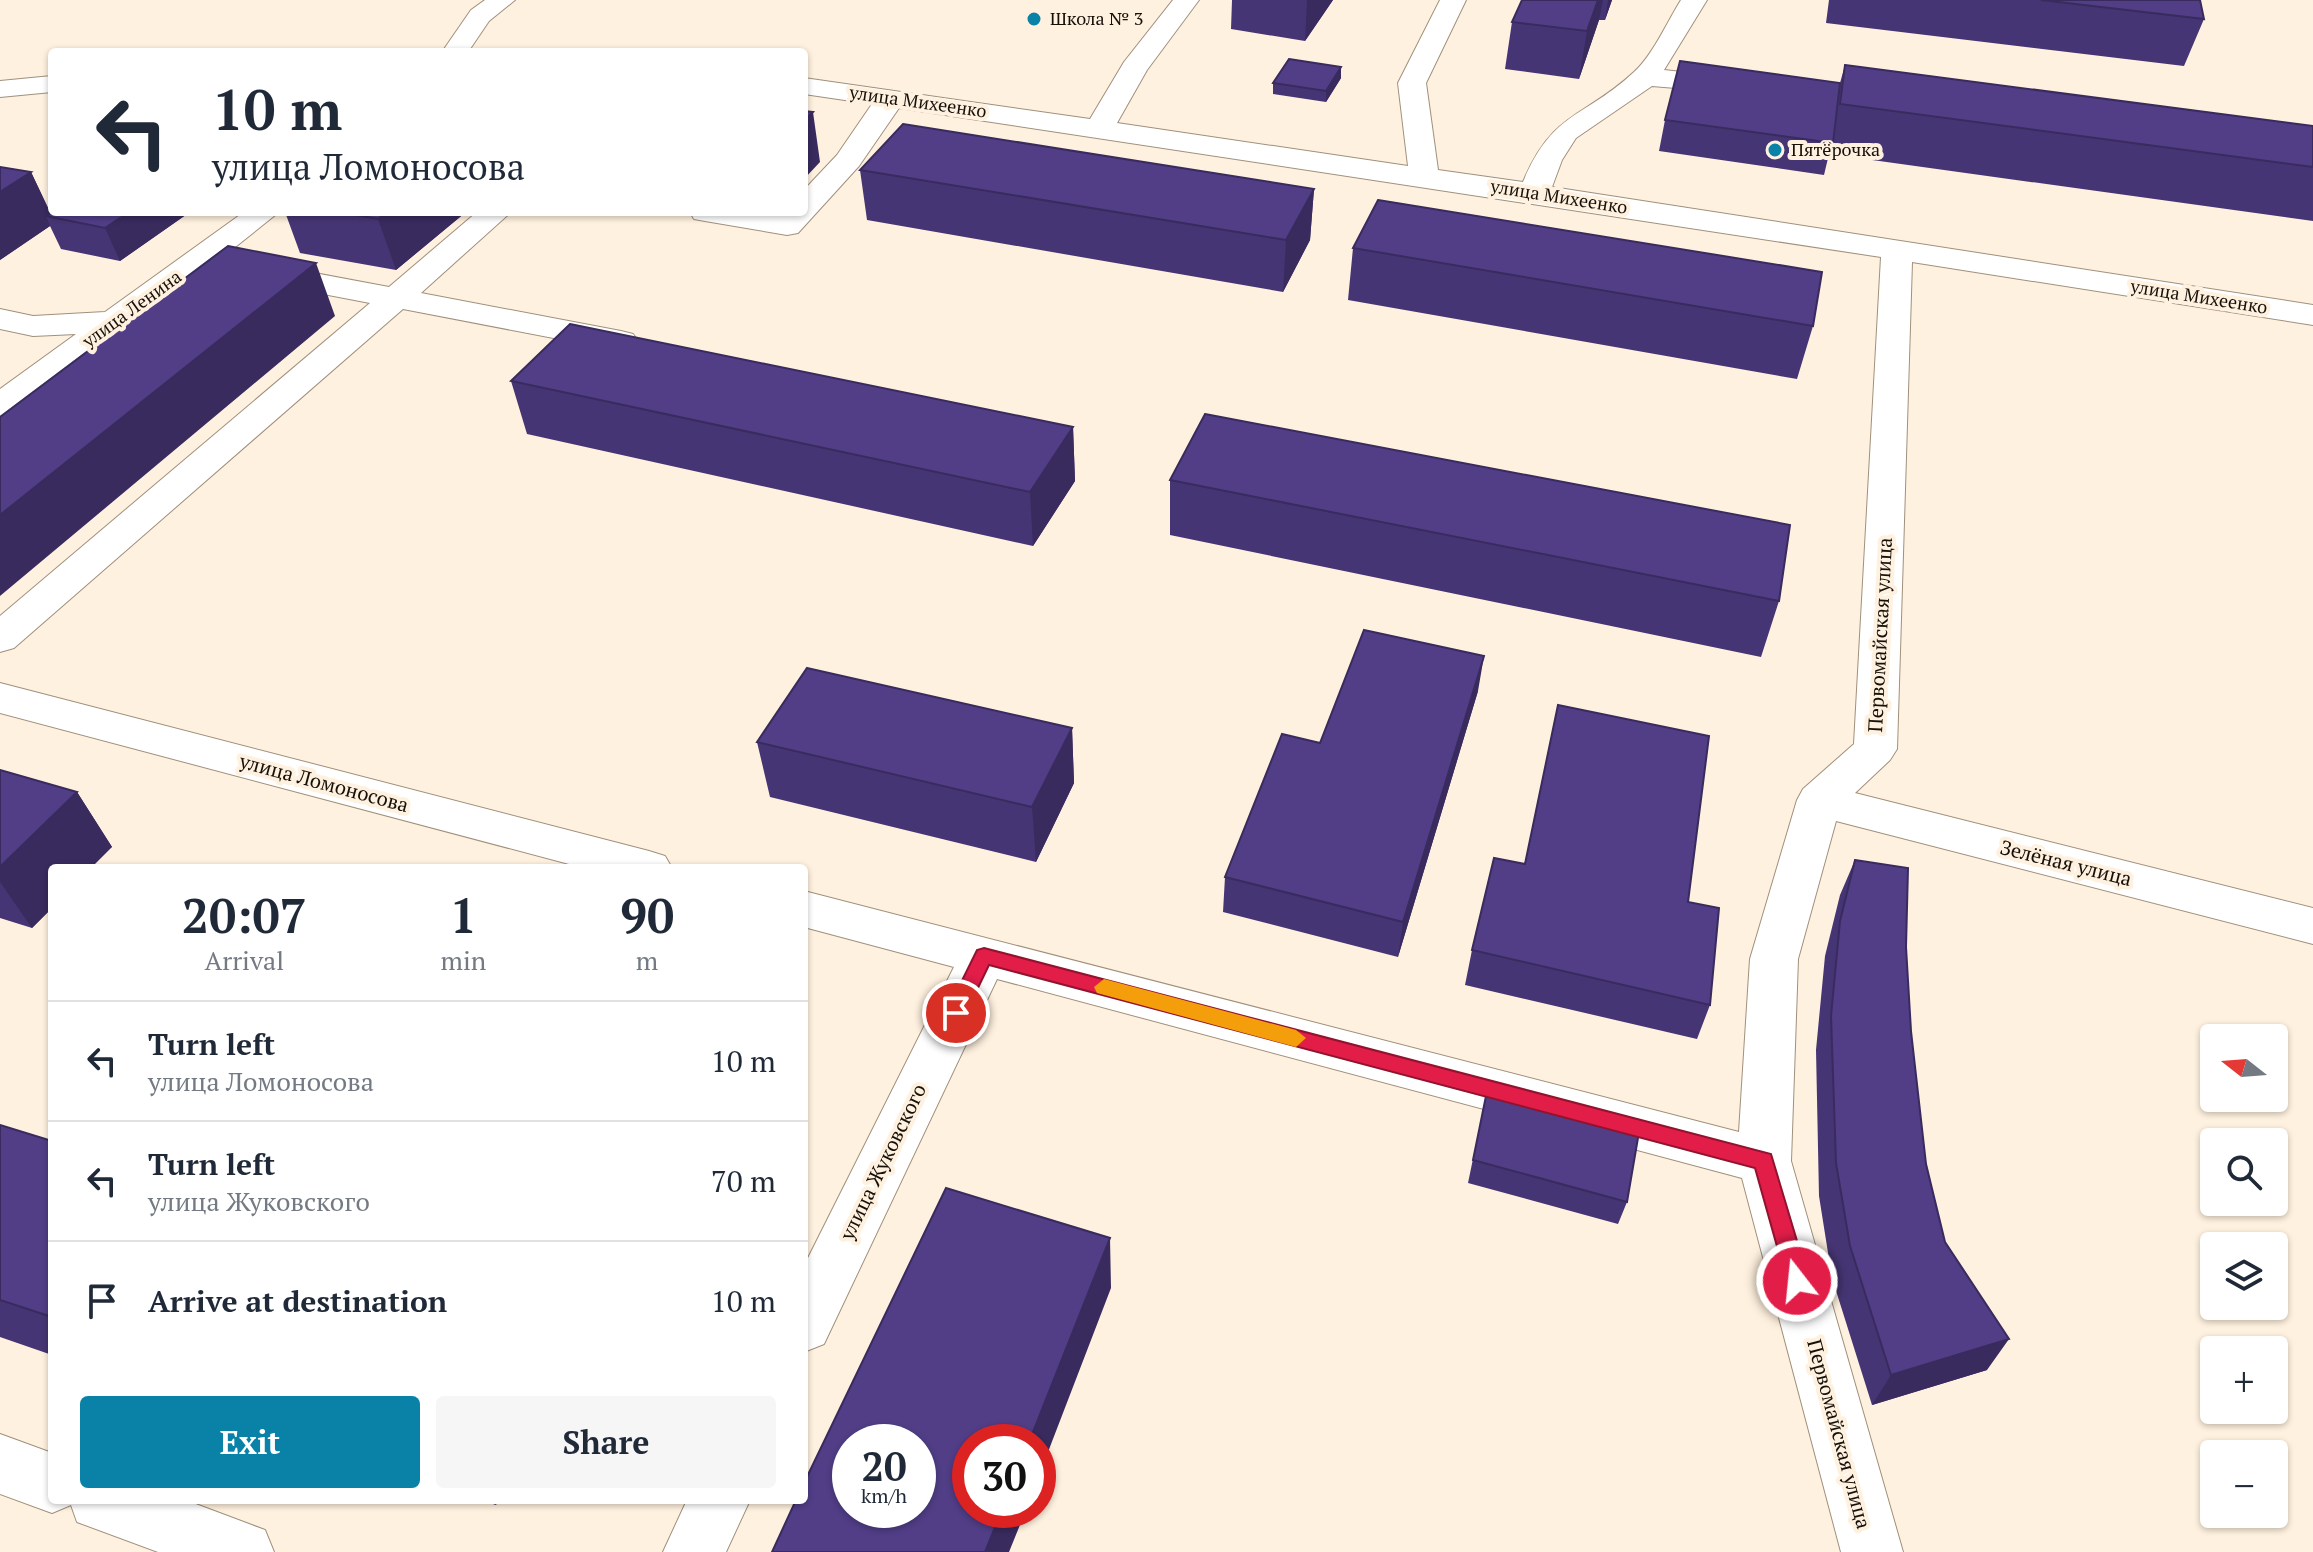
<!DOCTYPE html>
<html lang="en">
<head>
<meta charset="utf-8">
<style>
	body { margin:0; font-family:"PT Serif",serif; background:#f6f6f7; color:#1f2937; height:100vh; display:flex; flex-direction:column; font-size:30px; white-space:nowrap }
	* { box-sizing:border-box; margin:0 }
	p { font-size:26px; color:#747a83 }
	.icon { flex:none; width:44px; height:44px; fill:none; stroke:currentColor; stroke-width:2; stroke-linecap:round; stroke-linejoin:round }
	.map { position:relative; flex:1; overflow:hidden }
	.drawer { position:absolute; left:48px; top:864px; width:760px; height:640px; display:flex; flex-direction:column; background:#fff; border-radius:8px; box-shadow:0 2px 6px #0004 }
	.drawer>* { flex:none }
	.guide { position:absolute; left:48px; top:48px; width:760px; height:168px; border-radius:8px; box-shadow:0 2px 6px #0004; background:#fff; color:#1f2937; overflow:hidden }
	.needle { width:52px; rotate:287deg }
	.buttons { position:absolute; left:2200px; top:1024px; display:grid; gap:16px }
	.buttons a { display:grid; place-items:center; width:88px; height:88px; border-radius:8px; background:#fff; box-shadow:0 2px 6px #0004; font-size:40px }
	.speed { position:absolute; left:832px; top:1424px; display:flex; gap:16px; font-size:40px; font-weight:700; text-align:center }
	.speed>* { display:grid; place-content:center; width:104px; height:104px; border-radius:50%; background:#fff; box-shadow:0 2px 6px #0004; line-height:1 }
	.speed small { font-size:20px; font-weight:400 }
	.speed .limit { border:12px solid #d22; background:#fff; color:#111 }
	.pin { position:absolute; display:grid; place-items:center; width:68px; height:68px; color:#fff; margin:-34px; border:4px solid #fff; border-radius:50%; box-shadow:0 2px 8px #0007 }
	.me { position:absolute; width:88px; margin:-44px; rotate:344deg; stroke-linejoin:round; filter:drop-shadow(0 0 6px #0008) }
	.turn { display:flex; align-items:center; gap:28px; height:168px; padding:0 32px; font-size:36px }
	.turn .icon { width:104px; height:104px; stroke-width:2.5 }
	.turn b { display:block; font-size:56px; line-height:68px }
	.eta { display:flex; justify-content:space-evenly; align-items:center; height:136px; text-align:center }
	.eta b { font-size:48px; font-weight:700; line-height:56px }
	.action { display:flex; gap:16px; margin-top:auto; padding:16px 32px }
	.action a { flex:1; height:92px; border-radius:8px; background:#0a82a8; color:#fff; font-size:32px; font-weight:700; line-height:92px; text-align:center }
	.action a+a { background:#f6f6f7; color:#1f2937 }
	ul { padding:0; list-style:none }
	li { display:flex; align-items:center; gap:24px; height:120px; padding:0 32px; border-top:2px solid #e0e1e3 }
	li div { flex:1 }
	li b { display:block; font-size:30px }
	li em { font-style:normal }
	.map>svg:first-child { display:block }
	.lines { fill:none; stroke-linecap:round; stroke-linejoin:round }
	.minor-casing { stroke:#a0907c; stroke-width:2 }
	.minor { fill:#fff; fill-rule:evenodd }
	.wall { fill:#463574 }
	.shaded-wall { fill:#392b5e }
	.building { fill:#513e87; stroke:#392b5e; stroke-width:2; fill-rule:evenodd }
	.route { fill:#e11d48; stroke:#92132f; stroke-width:2 }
	.slow { fill:#f59e0b }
	.poi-dot { fill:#0a82a8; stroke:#fff1df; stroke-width:3 }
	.labels { text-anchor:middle; stroke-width:8; stroke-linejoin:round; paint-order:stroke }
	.far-poi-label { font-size:18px; fill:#161009; stroke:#fff1df; text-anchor:start }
	.far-street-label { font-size:18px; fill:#161009; stroke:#fff1df }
	.street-label { font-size:20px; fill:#161009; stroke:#fff1df }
</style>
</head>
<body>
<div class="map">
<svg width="2313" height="1552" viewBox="0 0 2313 1552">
	<rect width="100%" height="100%" fill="#fff1df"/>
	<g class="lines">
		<defs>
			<path id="minor" d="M485,0H515L489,21L468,52H442L471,10Z
				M1173,0H1199L1147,70L1117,123L1408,166L1398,83L1440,0H1466L1426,83L1438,170L1523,182C1553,110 1585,118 1634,72C1653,55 1667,22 1681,0H1707L1664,70L1745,79L1749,85L1745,91L1735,93L1652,86L1576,138L1562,160L1552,187L2313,305V325L1912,262L1897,749L1890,760L1855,793L2313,908V944L1836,821L1798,959L1791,1161L1903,1552H1841L1742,1178L997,979L824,1344L804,1352V1266L954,967L804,927V891L1739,1132L1750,959L1797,800L1803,789L1854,744L1881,257L899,108L859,166L798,233L787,235L705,221L694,219L690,212L780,216L784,212H804V190L837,155L872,104L804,94V78L1090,119L1124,62Z
				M52,76V92L0,97V81Z
				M244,212H279L224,256L389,287L477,212H511L421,293L621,331L633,334L638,341L633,348L621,351L403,309L14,648L0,652V616L370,303L203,271L12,412L0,416V389L76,334L33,336L0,329V309L33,316L105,312Z
				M0,683L649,851L665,856L672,868H584L0,713Z
				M0,1434L52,1453V1500H185L265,1530L274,1552H158L77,1522L71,1505L52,1513L0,1494Z
				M687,1500H750L726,1552H663Z"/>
		</defs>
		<!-- minor casing -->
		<use href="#minor" class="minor-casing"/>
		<!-- minor -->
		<use href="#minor" class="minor"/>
	</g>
	<!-- wall -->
	<path class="wall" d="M1232,0H1333L1305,41L1231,29Z
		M1522,0H1612L1605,20H1599L1579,79L1505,69L1512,22Z
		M1829,0H2200L2204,19L2184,66L1826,23Z
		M1845,65L2313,126V221L1829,154L1824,175L1659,151L1665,120L1840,83Z
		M1341,78L1326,102L1273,94V83Z
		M860,170L1314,189L1310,240L1283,292L867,220Z
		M31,172L50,213L190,212L120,261L61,249L50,226L0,260Z
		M285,212H466L396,270L300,253Z
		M1353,248L1813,326L1797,379L1348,300Z
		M511,381L1073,427L1075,481L1033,546L527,434Z
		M1170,480L1779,601L1761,657L1170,535Z
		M1478,691L1398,957L1223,912L1225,877Z
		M1072,728L1074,783L1036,862L770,797L757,742Z
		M0,770L77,792L112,847L52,868V908L32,928L0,918Z
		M1855,860L1906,947L1911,1031L1926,1164L1945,1242L1987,1370L1872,1405L1832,1278L1819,1196L1816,1050L1825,956L1840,895Z
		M1688,902L1710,1005L1697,1039L1465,985L1472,950Z
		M1486,1096L1627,1202L1618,1224L1468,1183Z
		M0,1125L52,1141V1355L0,1337Z
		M480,1500H499L496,1505Z"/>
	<!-- shaded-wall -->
	<path class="shaded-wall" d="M1307,0H1333L1305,41Z
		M1598,0H1603L1599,20L1579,79L1587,31Z
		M1608,0H1612L1605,20Z
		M1341,67V78L1326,102V91Z
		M813,112L820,162L804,179V121Z
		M31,172L53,218L46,216L50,226L0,260V192Z
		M1314,189L1310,240L1283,292L1286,240Z
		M129,212H190L120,261L105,228Z
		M387,212H466L396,270L378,219Z
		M316,263L335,316L0,596V515Z
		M1073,427L1075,481L1033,546L1030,492Z
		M1484,656L1478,691L1398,957L1403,922Z
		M1072,728L1074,783L1036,862L1032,807Z
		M77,792L112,847L91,868H52V908L32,928L0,882V867Z
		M1110,1238L1111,1288L1038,1478V1442H1029Z
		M2009,1339L1987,1370L1872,1405L1891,1375Z
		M1002,1510H1026L1009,1552H985Z"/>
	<!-- building -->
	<path class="building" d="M1522,0H1598L1587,31L1512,22Z
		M2041,0H2200L2204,19Z
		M1289,59L1341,67L1326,91L1273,83Z
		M1680,61L1840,83L1833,143L1665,120Z
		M1845,65L2313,126V167L1840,104Z
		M804,111L813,112L804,121Z
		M903,124L1314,189L1286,240L860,170Z
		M0,167L31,172L0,192Z
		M1378,200L1822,272L1813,326L1353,248Z
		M52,212H129L105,228L46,216Z
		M339,212H387L378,219Z
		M228,246L316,263L0,515V417Z
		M570,324L1073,427L1030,492L511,381Z
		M1205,414L1790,525L1779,601L1170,480Z
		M1364,630L1484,656L1403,922L1225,877L1282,734L1320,743Z
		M807,668L1072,728L1032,807L757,742Z
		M1558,705L1709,736L1688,902L1719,908L1710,1005L1472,950L1494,858L1525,864Z
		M0,770L77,792L0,867Z
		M1855,860L1908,868L1906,947L1911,1031L1926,1164L1945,1242L2009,1339L1891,1375L1850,1246L1836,1163L1831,1016L1840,921Z
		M1486,1096L1639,1132L1627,1202L1473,1160Z
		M0,1125L52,1141V1317L0,1300Z
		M946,1188L1110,1238L1029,1442H970V1510H1002L985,1552H772L796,1500H804V1483ZM850,1442H918V1510H850Z"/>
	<!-- route -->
	<path class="route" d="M984,948L1771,1154L1809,1281L1805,1289L1797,1292L1789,1289L1755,1168L989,965L963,1019H949L946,1013L977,950Z"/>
	<!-- slow -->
	<path class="slow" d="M1104,979L1296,1030L1306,1038L1296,1047L1097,993L1094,987Z"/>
	<!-- markers -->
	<g class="poi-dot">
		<circle cx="1034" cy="19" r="8"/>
		<circle cx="1775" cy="150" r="8"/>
	</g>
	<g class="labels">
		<!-- far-poi labels -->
		<g class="far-poi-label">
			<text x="1050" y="25">Школа № 3</text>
			<text x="1791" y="156">Пятёрочка</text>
		</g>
		<!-- far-street labels -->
		<g class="far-street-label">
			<text transform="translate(918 102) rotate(8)" y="6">улица Михеенко</text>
			<text transform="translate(1559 197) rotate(9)" y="6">улица Михеенко</text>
			<text transform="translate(2199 297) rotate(9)" y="6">улица Михеенко</text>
			<text transform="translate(132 309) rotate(-36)" y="6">улица Ленина</text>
		</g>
		<!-- street labels -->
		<g class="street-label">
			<text transform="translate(1880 635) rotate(-87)" y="7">Первомайская улица</text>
			<text transform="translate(324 783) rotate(15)" y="7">улица Ломоносова</text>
			<text transform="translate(2066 863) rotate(14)" y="7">Зелёная улица</text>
			<text transform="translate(883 1162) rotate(-64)" y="7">улица Жуковского</text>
			<text transform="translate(1839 1434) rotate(75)" y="7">Первомайская улица</text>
		</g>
	</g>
</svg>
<div class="buttons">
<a><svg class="needle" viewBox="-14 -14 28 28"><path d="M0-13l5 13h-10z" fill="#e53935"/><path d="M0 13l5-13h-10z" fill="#747a83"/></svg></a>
<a><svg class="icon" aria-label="search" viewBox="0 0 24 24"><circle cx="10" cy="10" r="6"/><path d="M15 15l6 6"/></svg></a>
<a><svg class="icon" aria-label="layers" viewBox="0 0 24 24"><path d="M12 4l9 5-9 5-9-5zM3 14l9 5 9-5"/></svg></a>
<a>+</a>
<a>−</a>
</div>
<div class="speed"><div>20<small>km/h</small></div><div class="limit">30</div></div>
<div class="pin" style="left:956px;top:1013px;background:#d93025"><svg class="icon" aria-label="arrive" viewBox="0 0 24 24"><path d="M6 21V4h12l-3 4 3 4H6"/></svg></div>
<svg class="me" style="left:1797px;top:1281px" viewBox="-20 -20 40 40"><circle r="17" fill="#e11d48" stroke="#fff" stroke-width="3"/><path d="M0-11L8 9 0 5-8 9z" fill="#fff"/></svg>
<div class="guide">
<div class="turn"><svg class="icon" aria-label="left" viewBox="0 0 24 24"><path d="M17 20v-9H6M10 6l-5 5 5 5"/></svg><div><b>10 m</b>улица Ломоносова</div></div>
</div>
<section class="drawer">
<div class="eta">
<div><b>20:07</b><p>Arrival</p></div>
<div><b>1</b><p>min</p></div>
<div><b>90</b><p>m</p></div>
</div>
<ul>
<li><svg class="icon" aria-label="left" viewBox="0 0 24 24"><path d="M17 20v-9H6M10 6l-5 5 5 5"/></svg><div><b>Turn left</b><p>улица Ломоносова</p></div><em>10 m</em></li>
<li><svg class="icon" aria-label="left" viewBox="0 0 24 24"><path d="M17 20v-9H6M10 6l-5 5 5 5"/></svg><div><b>Turn left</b><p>улица Жуковского</p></div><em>70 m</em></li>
<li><svg class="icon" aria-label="arrive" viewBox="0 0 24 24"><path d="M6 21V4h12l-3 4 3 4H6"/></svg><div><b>Arrive at destination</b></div><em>10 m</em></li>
</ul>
<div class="action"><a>Exit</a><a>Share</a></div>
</section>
</div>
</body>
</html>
